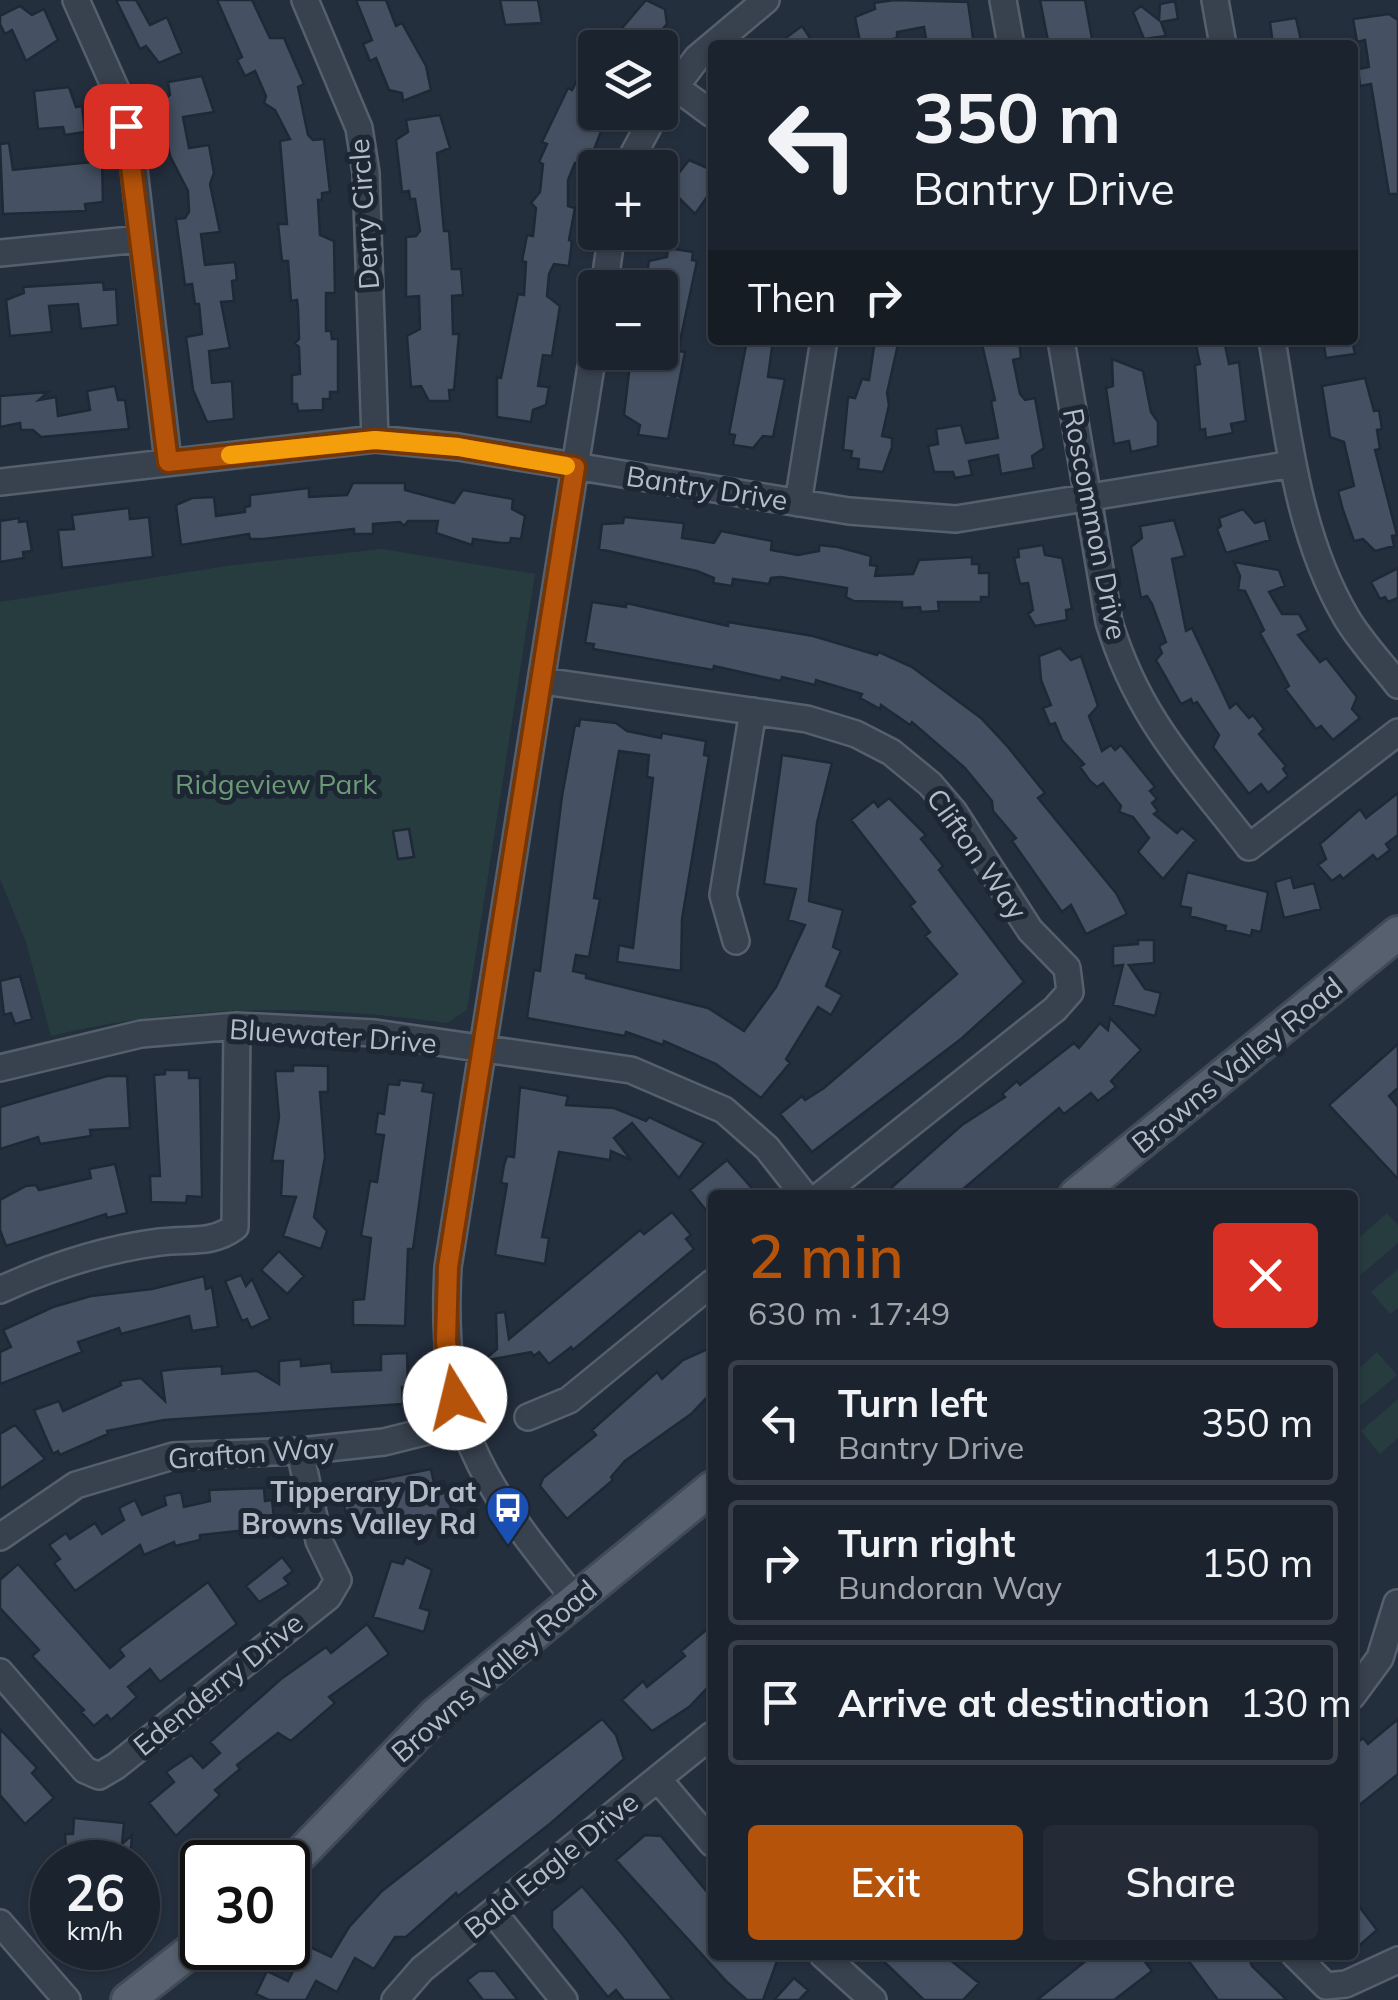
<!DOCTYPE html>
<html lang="en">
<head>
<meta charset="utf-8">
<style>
	body { margin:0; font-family:Mulish,sans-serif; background:#242b36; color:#f1f3f6; height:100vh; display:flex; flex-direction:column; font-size:38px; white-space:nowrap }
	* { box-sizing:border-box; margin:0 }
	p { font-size:32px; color:#a0a4aa }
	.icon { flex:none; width:55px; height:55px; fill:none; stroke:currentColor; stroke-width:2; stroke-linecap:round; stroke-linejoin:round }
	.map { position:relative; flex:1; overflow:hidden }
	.drawer { position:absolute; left:708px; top:1190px; width:650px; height:770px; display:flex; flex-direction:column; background:#1b232e; border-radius:10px; box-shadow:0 2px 8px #0004,0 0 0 2px #39404a }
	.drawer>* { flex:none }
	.top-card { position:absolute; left:708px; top:40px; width:650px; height:305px; border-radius:10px; box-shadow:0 2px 8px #0004,0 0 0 2px #39404a; background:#1b232e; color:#f1f3f6; overflow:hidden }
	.tools { position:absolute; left:578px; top:30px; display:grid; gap:20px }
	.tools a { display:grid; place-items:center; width:100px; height:100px; border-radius:10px; background:#1b232e; box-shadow:0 2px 8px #0004,0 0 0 2px #39404a; font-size:50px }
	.speed { position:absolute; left:30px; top:1840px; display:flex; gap:20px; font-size:50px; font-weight:700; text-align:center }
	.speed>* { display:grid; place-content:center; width:130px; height:130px; border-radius:50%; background:#1b232e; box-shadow:0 2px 8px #0004,0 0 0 2px #39404a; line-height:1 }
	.speed small { font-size:25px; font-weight:400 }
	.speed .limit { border:5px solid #111; border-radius:15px; background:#fff; color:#111 }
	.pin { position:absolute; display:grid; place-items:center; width:85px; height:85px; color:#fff; margin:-42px; border-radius:20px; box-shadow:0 5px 15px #0006 }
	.me { position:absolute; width:110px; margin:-55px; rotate:351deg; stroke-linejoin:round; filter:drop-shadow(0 0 8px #0008) }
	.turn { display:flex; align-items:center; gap:35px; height:210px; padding:0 40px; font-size:45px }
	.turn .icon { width:130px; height:130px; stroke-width:2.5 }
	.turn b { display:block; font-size:70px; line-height:85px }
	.then { display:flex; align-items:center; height:95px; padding:0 40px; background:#0003; gap:20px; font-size:38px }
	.round { display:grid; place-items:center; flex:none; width:105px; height:105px; border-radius:10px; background:#242b36 }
	.head { display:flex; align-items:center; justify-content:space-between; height:170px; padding:0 40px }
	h1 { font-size:60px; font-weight:600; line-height:75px; color:#b45309 }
	.cta { display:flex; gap:20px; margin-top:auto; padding:20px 40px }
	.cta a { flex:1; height:115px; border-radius:10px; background:#b45309; color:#fff; font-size:40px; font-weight:600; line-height:115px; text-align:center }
	.cta a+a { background:#242b36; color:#f1f3f6 }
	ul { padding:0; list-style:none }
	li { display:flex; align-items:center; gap:30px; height:125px; margin:0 20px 15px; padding:0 20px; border:5px solid #39404a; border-radius:10px }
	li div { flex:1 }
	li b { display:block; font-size:38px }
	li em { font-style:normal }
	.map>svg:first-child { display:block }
	.green { fill:#263c3f }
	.building { fill:#455162; stroke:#1f2835; stroke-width:2.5 }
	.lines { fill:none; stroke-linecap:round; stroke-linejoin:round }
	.minor-casing { stroke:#565f6c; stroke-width:30 }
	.major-casing { stroke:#414a57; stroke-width:38 }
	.minor { stroke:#38414e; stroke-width:25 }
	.major { stroke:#56606e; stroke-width:32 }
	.route-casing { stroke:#753606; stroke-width:25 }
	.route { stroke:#b45309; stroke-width:18 }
	.slow { stroke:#f59e0b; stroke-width:18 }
	.labels { text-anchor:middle; stroke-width:10; stroke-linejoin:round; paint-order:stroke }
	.street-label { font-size:28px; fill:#b4bcc9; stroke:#1d2633 }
	.park-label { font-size:28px; fill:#6b9a76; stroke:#1d2633 }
	.poi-label { font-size:28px; font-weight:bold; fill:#b4bcc9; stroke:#1d2633; text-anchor:end }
</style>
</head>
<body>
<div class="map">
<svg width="1398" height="2000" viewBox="0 0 1398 2000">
	<rect width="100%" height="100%" fill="#242f3e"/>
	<!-- green -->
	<path class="green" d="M382,549L535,574L467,1010L447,1023C312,1004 184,1004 51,1036L26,942L0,879V602L233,565Z
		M1387,1213L1398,1225V1243L1358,1277L1353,1271V1243Z
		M1398,1269V1308L1390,1314L1371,1292Z
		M1377,1352L1397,1375L1353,1412V1374Z
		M1398,1399V1438L1380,1454L1361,1431Z"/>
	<!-- building -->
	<path class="building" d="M116,0H136L150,25L167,17L182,53L159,63L146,46L140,49Z
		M217,0H252L270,38H284L304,84L298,87L308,135L313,140L324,139L330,192L322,193V200H318L320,235L334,241L335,293H326V331H331L332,339H338V392H330V399H323V410L298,411L297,404H292V375L300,374L299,347L295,343L299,339L298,308L297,300L291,301L288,261H282L278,224H287L280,141L290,139L275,110L264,103L266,96L255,71L245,76L237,60L242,57Z
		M356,0H386L396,26L402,23L426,66L431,90L403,101L402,93L389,90L376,58L370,61L363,44L372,40Z
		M500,0H538L542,23L505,25Z
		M646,0L665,9L667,24L661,31L666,36L657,48H605Z
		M894,0L968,2L974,45H927L924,27L897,32V38L885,41L860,42L855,17L875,9L874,3Z
		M1040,0H1085L1092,39L1086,40L1087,45L1048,41Z
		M1175,1L1178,19L1161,22L1166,36L1144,39L1133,12L1141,6L1159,20L1160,4Z
		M20,6L32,15L44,9L58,40L26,61L12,30L5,34L0,24V16Z
		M1389,14L1398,20V194H1389L1371,84L1360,86L1358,69L1369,67L1365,40L1357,42L1353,19Z
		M1296,18L1302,45H1273L1270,22Z
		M802,26L815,45H776Z
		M202,76L214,112L183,117L189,148L209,145L214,173L210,184L220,232L201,234L205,265L235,262L237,280L232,281L234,301L221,302L230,348L209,351L212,383L232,381L234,419L207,422L193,390L186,337L202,334L199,304H195L192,284L185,285L176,219L185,218L189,212L188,191L170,156L159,103L170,95L168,82Z
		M576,82L595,91V112L608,114L589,162L575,163L568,180V206L575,208L569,240L572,241L569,266L554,264L549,274L547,296L560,306L552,356L543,355L538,386L549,387L546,405L533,410L531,422L497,417V377L501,378L518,294L524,295L526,262L522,261L527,235L533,236L536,208L531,203L540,192L543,164L539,162L547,144L542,142L568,88L572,90Z
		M69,87L76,107L82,106L85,132L65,135L63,127L38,129L34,91Z
		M440,115L450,148L437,153L444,231H449L452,269H461L463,295L452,296L453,334H459L454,390H449L450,401H429L421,386L411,387L407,336L420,329L419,296L406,297V237L416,236L420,231L415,199H410L409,191L402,192L396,140L408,132L406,120Z
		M9,143L13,170L102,161L103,202L85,204L86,211L3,214L0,144Z
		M689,160L712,170V190L695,214L668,187Z
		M668,248L693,252L692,260L697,261L678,351L685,352L668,439L638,435L640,425L624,415L630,363L638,364L645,352H660V282L646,280L649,261L667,257Z
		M103,282L104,290L116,289L118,325L81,329L78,304L49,306L52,332L10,336L6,300L24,293L23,287Z
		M747,340H773L768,377L785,379L773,437L763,436L753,448L733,445L735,435L729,434Z
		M875,340H899L887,393L889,405L882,436L892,438V447L883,472L858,469L859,459L851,458L852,451L843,450L848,397L855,398L862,379L869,380Z
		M981,340H1019L1021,358L1013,360L1020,394L1025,400L1035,398L1044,448L1032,456L1034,468L1001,474L998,455L969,461L972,475L955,478L953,472H934L928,446L938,444L936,429L961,425L966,443L998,438L991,401L995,400Z
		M1195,340H1224L1229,364L1239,362L1246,421L1231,424L1233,433L1206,438L1205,429L1200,430L1195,365L1200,364Z
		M1323,340H1352L1355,354L1326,358Z
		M1112,359L1143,371L1151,412L1158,422V446L1131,452L1129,441L1114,444L1106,388L1113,386Z
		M1365,378L1374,411L1379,410L1382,429L1377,430L1380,449L1375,450L1397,535L1392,536L1394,546L1375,551L1363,539L1354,541L1343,510L1338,491L1354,486L1344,442L1330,437L1322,386Z
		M115,386L118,400H125L129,429L41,437L33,430H21L20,423L0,427V396L48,392L39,400L56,397L58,416L90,410L87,391Z
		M353,483H405V490L454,503L463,490L513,499L512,509L525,516L521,539L511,538L510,543H501L473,539L472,545L436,533L438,521H408L404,526L400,522L373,524V534H354V529L263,539H250L249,534L181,545L176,505L192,498L214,497L216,516L245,512V507L250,506V495L309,488V497L347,495Z
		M129,508L130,519L149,517L153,557L62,568L58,530L74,529L72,515Z
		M1243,509L1255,523L1265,520L1270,540L1226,553L1217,529L1221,526L1219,518Z
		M624,517L684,523L682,538L714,543L721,531L772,541L771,550L798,555L819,551V545L838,547L871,556L870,565L877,566L875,576L913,574L919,560L972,557V564H979V573H989V597H981V602H938L939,611L921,612L920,607L902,608V602L854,601L846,597L847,588L781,577L771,578L769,584L733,579L732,586L713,583L714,578L697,571L599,549L602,524L623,523Z
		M19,518V522L27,521L32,551L23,552L24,558L0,562V521Z
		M1174,520L1185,556L1172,559L1186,631L1192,628L1230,708L1236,703L1249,718L1253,715L1264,729L1259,734L1286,766L1283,769L1288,776L1268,793L1261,784L1249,794L1213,747L1219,735L1197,702L1193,704L1191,699L1181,704L1156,660L1162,653L1159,646L1166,642L1152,604L1147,596L1141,598L1131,547L1142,538L1140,526Z
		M1043,545L1045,555L1062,558L1072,609L1066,610L1067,620L1035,626L1028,614L1033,610L1028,583L1020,584L1014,558L1019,557L1018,549Z
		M1234,562L1279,570L1285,586L1269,592L1282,614H1299L1308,630L1298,635L1320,662L1326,658L1357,697L1352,709L1360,718L1333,740L1321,726L1316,729L1285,689L1289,686L1260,633L1264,630L1245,591L1238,590L1240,576Z
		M1398,568V598L1388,602L1385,597L1380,599L1371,582Z
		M592,602L626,607V603L728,626V622L813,636L877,655L879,652L912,667L981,718L1008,747L1045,793L1038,798L1116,893L1127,914L1086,934L1071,905L1062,912L1012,841L1016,838L993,811L992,801L965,768L912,722L910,725L881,705L880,709L860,698L862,694L816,680L815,685L782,677L781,681L714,666L713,670L593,649L594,644L585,643Z
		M1060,648L1071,660L1081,656L1098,706L1089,716L1102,751L1111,745L1115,750L1121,745L1155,787L1150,791L1157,799L1152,803L1158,811L1154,814L1177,833L1182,828L1196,840L1163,879L1138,852L1149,838L1133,817L1119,812L1121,806L1103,783L1097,787L1090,781L1080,767L1084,764L1062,740L1055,723L1050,725L1043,708L1051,705L1041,680L1039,656Z
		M580,719L616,723L627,731L661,738L662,733L706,741L704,755L709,756L682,919L681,971L617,962L619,945L633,948L653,778L647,777L649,755L619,751L594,898L600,899L589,957L576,955L573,971L586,974V978L708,1008L744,1031L776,987L805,925L788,920L796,889L764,884L782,755L832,763L817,823L809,901L843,910L833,947L841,951L826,986L842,995L831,1015L818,1007L786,1059L790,1063L761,1098L716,1064L664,1041L663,1045L626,1032L625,1036L527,1018L534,970L540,971L562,796L575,725L579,726Z
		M1398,793V835L1386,844L1390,850L1377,860L1373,855L1343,879L1340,875L1332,881L1318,865L1326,859L1320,844L1360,809L1366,818Z
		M889,798L926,835L921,839L943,866L939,870L1024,982L961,1039L812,1152L780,1114L802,1096L805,1100L824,1088L957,974L925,936L930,932L910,906L915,902L851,820L874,801L878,807Z
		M409,829L414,857L398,859L393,831Z
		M1187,872L1268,892L1261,932L1252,930L1251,936L1234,932L1225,930L1226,926L1190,916L1191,908L1180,906Z
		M1291,877L1294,888L1314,883L1321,909L1284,918L1275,882Z
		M1138,940H1154V963L1129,965L1145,989L1161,993L1155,1016L1113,1005L1123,965L1113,966V946L1138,944Z
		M20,976L32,1019L15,1024L11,1013L4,1015L0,981Z
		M1110,1018L1141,1050L1111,1081L1116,1087L1098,1101L1091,1093L1064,1114L1059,1108L956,1195H883L962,1125L1005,1097L1002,1094L1017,1081L1020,1085L1074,1043L1079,1048L1100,1023L1108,1030Z
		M1398,1044V1088L1389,1096L1398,1107V1179L1329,1105Z
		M293,1065L328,1066V1092H320L325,1157L314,1217L327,1231L321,1249L283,1236L296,1197L281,1196L283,1161H272L279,1117L275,1071H293Z
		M165,1070H189V1078H200L202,1197L187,1196L186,1203L151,1202L150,1176H160L154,1075L165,1074Z
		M107,1076H127L130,1128L90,1130L91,1136L40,1144L38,1137L0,1149V1107Z
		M400,1080L424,1083L422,1091L434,1093L413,1249H408L405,1326L353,1325V1300L364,1299L371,1238L361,1236L370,1181L377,1182L384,1135L375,1134L378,1113L384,1114L388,1084L399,1085Z
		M520,1087L568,1096L566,1105L614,1108L646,1121L649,1117L704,1143L679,1178L632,1123L614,1138L631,1160L611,1151L610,1160L559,1152L542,1237L549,1238L545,1264L495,1255L507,1184L501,1183L504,1165L507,1156L514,1157Z
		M727,1160L758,1195H712V1218L690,1190Z
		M115,1164L127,1213L107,1218L106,1214L6,1246L0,1230V1200L26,1186L36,1185L39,1190L91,1178L89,1169Z
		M672,1212L691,1235L686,1239L694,1249L573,1350L571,1347L549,1364L539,1352L534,1356L531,1352L483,1361L497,1349L496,1313L505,1312L509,1339L640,1230L644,1234Z
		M279,1251L304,1276L287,1294L261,1270Z
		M241,1275L246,1286L252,1279L270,1319L251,1328L247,1319L242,1321L225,1281Z
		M204,1276L206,1289L212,1287L218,1327L192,1331L189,1316L121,1334L119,1328L78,1342L82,1352L0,1384V1352L11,1347L3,1330L53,1307L91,1296L152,1289Z
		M712,1347V1392L691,1414L625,1461L611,1477L613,1480L567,1519L540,1486L543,1478L596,1435L592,1430L657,1372L662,1379L683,1360Z
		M407,1353L408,1386L402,1387L403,1404L164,1420L107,1431L108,1434L60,1455L58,1451L53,1454L34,1410L59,1401L63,1411L121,1385L120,1381L141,1378L165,1401L161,1371L176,1369L222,1366V1374L257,1371L279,1384V1361L301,1359V1366L331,1363L332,1372L381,1370V1354Z
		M15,1425L45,1459L0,1489V1434Z
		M431,1469L434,1483L444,1481L453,1517L392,1529L390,1522L355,1531L352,1520L348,1521L342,1498L349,1496L346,1486Z
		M264,1488L265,1501L272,1500L275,1527L200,1535V1540L175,1546L174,1542L144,1555L140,1545L75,1591L54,1563L60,1559L49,1545L66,1533L70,1539L95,1523L102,1534L124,1520L119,1508L135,1500L142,1515L166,1505L164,1496L181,1492L184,1507L210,1501L209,1490Z
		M282,1557L293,1571L284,1578L289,1584L259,1602L246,1586Z
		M406,1557L432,1570L420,1608L430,1611L424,1632L373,1617L391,1561L403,1564Z
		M18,1564L110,1668L124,1656L119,1649L208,1582L237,1624L160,1682L150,1669L128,1687L137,1697L111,1720L107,1715L94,1726L81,1712L84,1710L32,1656L39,1650L0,1608V1580Z
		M367,1624L389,1654L329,1697L335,1703L291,1741L278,1733L237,1765L240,1769L215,1790L220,1795L176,1836L149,1803L174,1782L166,1772L191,1755L203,1768L220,1753L210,1742L281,1679L326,1647L331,1653Z
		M712,1625V1683L689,1707L652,1731L622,1700L643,1681L647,1687L685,1656L681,1651Z
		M602,1719L616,1735L624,1759L551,1823L458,1896L456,1893L406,1937H395L374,1969L355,1958L337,1992L316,1981L306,2000H269L256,1994L267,1971L288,1981L306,1945L331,1957L349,1927L382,1891Z
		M1398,1719V1774L1352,1811V1747L1363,1738L1368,1744Z
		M0,1729L37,1768L32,1773L54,1798L25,1824L0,1795Z
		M74,1818L124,1823L122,1844L132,1835L130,1862H67L65,1834H73Z
		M645,1835L661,1836L712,1898V1955H770L777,1961L763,2000H747L727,1982L616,1860Z
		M582,1886L624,1936L673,2000H624L616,1990L608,1997L552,1928V1911Z
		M1352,1897L1377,1930L1360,1945L1352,1936Z
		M877,1955H944L979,1983L963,2000H924Z
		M1093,1955H1140L1152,1971L1114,2000H1037Z
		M1184,1955H1248L1252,1966L1287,2000H1218Z
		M479,1971H495L518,2000H483L467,1980Z
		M794,1978L808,1990L799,2000H774Z"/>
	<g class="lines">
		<defs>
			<path id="minor" d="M76,0L121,101L132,152L168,461
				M305,0L359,128L366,173L375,439
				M1003,0L1011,45
				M1215,0L1223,45
				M674,86L712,114
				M660,107L697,58L766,0
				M626,168L656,112
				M0,253L141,239
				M604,288L612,232
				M1061,340L1109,622C1138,718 1189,769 1249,847L1398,732
				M1272,340C1288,434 1297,533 1346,617C1360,641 1381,663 1398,685
				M0,482L375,439L458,447L849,511L956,519L1293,464
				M798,503L824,340
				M543,681L807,719L856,734L891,752L930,784L954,812L1030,930L1067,968L1070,992L1055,1009L821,1195
				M736,941L723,895L753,711
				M0,1068L141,1034L237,1026L375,1033L631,1070L724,1110L767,1148L804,1195
				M0,1290C50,1267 105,1249 160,1242C188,1238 211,1245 235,1227L237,1026
				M528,1417L569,1400L712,1283
				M0,1537L76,1485L173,1456L300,1451L384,1442L460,1423
				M575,1599C480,1481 439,1424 448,1267L595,341
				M0,1672L85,1770L99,1776L116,1766L328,1597L338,1580L319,1541L300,1451
				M1352,1696L1380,1658L1397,1603
				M658,1779L712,1843
				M493,1912L564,2000
				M0,1923L67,2000
				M823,1955L873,2000
				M1295,1955L1326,1986L1346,1984L1398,1960
				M395,2000L422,1969L712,1735"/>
			<path id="major" d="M1076,1195L1398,933
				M288,1867L435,1715L712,1488
				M128,2000L202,1942"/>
		</defs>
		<!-- minor casing -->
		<use href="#minor" class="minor-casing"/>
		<!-- major casing -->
		<use href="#major" class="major-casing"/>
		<!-- minor -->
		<use href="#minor" class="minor"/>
		<!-- major -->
		<use href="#major" class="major"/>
	</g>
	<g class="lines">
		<defs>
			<path id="route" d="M126,126L168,462L375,440L458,447L575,467L448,1267L446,1342L455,1398"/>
		</defs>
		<!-- route casing -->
		<use href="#route" class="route-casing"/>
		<!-- route -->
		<use href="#route" class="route"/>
		<!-- slow -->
		<path class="slow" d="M230,455L375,440L458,447L566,466"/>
	</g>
	<!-- icons -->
	<defs>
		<symbol id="bus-pin" viewBox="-11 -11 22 30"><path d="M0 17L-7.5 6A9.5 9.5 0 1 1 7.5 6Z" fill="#1a4fb4" stroke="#1d2633"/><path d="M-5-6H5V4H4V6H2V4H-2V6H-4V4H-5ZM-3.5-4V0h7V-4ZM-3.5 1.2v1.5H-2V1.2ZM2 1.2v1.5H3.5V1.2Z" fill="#fff"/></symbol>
	</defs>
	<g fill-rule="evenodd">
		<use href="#bus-pin" x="483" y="1483" width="50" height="68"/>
	</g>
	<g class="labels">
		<!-- street labels -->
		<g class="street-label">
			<text transform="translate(364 214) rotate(-94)" y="10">Derry Circle</text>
			<text transform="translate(707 488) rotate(9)" y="10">Bantry Drive</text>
			<text transform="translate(1095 524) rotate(79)" y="10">Roscommon Drive</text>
			<text transform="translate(977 854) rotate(55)" y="10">Clifton Way</text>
			<text transform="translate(333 1036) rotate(4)" y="10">Bluewater Drive</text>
			<text transform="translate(1237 1065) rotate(-39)" y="10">Browns Valley Road</text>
			<text transform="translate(251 1453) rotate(-4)" y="10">Grafton Way</text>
			<text transform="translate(494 1671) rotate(-41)" y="10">Browns Valley Road</text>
			<text transform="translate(218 1684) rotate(-39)" y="10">Edenderry Drive</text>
			<text transform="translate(551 1865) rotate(-39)" y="10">Bald Eagle Drive</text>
		</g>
		<!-- park labels -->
		<g class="park-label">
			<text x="276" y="794">Ridgeview Park</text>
		</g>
		<!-- poi labels -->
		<g class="poi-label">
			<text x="476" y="1502">Tipperary Dr at<tspan x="476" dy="32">Browns Valley Rd</tspan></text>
		</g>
	</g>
</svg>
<div class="tools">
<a><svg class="icon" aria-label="layers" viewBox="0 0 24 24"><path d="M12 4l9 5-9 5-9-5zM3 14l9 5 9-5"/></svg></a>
<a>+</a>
<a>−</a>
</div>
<div class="speed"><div>26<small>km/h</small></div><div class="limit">30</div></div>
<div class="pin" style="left:126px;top:126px;background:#d93025"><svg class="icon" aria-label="arrive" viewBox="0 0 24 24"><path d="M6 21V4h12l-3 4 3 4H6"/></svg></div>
<svg class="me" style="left:455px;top:1398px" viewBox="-20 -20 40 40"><circle r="19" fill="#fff"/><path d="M0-13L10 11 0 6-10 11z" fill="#b45309"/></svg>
<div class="top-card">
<div class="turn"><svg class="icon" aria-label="left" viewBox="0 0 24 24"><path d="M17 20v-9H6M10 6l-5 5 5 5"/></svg><div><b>350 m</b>Bantry Drive</div></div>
<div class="then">Then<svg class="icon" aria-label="right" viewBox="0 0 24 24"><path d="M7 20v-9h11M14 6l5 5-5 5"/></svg></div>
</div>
<section class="drawer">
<div class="head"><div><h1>2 min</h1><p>630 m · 17:49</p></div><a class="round" style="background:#d93025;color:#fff"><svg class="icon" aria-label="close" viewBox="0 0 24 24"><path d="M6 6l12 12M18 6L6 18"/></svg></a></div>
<ul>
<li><svg class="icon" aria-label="left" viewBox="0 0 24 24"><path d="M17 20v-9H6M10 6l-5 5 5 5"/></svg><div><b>Turn left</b><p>Bantry Drive</p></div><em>350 m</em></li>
<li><svg class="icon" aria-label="right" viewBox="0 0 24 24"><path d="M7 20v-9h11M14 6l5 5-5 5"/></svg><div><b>Turn right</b><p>Bundoran Way</p></div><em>150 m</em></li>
<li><svg class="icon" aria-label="arrive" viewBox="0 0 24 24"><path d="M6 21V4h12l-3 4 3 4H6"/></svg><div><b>Arrive at destination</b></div><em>130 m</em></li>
</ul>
<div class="cta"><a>Exit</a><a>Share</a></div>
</section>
</div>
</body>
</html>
